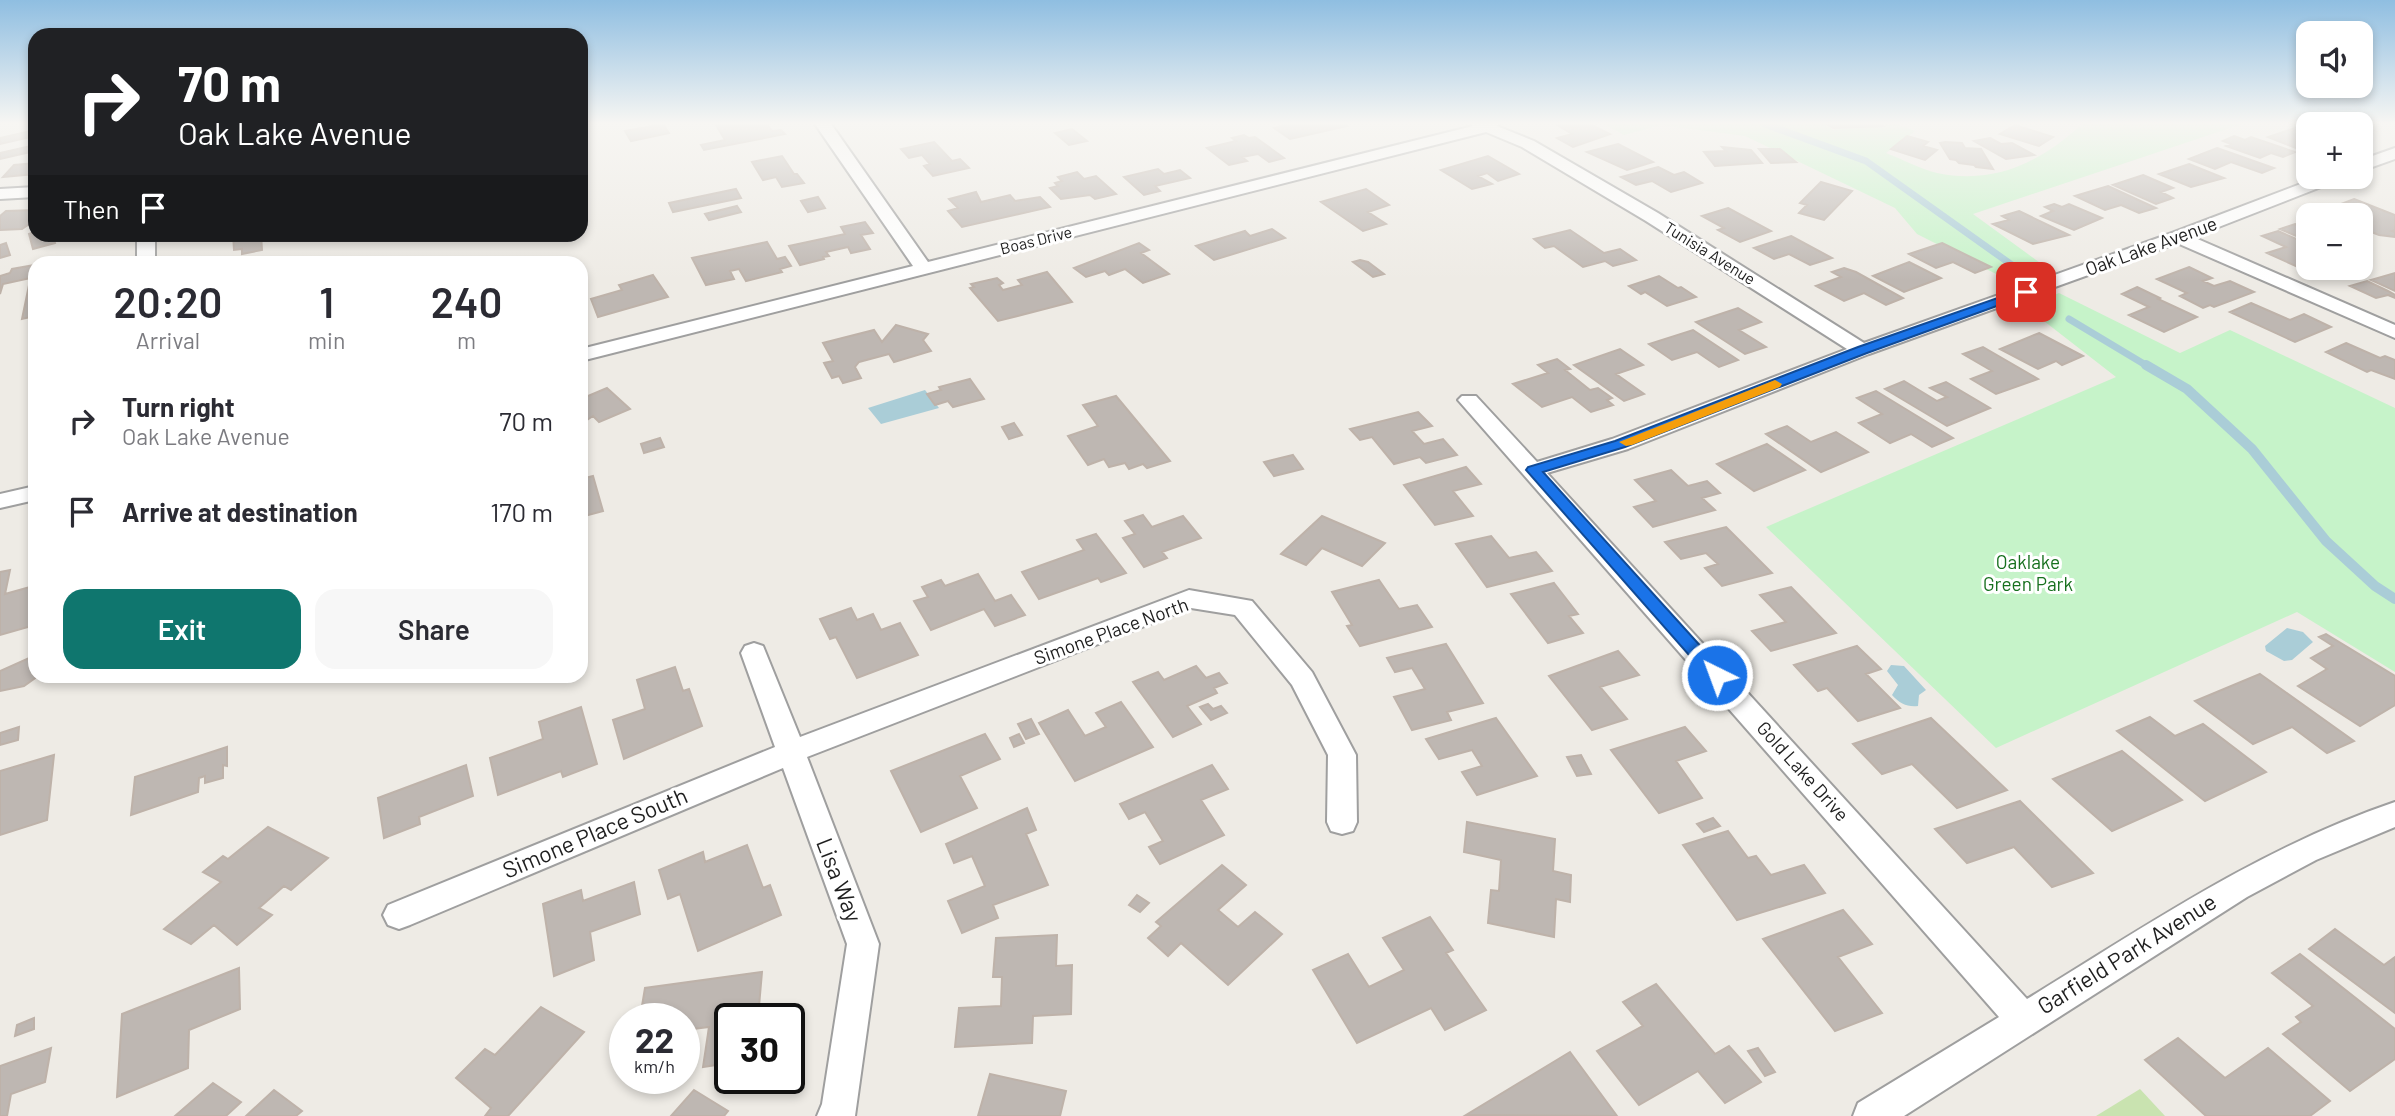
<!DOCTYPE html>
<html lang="en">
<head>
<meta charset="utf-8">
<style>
	body { margin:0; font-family:Barlow,sans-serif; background:#f7f7f7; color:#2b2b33; height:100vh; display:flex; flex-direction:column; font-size:26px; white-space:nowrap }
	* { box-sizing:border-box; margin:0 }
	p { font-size:23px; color:#7c7c81 }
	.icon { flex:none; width:38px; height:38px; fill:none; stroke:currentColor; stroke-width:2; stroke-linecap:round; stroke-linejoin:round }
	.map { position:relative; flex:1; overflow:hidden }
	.side { position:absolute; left:28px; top:256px; width:560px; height:427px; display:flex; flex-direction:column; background:#fff; border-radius:21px; box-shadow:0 4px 10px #0003 }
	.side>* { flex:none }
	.guide { position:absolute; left:28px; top:28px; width:560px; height:214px; border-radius:21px; box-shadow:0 4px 10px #0003; background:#202124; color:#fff; overflow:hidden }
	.fabs { position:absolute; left:2296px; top:21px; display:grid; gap:14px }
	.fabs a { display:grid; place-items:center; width:77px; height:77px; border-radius:14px; background:#fff; box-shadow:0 4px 10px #0003; font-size:35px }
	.speed { position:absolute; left:609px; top:1003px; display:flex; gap:14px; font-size:35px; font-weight:700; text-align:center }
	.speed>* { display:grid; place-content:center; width:91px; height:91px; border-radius:50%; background:#fff; box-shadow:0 4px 10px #0003; line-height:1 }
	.speed small { font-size:18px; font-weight:400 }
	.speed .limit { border:4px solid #111; border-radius:10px; background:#fff; color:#111 }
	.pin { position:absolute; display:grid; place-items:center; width:60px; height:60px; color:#fff; margin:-30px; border-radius:14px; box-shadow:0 4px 10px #0006 }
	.me { position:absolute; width:77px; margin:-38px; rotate:318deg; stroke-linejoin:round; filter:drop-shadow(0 0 5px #0008) }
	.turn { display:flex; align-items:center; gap:24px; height:147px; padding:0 35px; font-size:32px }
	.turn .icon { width:91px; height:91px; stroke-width:2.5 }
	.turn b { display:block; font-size:49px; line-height:60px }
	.then { display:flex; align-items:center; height:66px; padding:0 35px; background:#0003; gap:14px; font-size:26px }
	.eta { display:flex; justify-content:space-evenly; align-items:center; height:119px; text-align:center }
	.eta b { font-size:42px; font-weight:600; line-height:49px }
	.primary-button { display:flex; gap:14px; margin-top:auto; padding:14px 35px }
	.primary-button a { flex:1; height:80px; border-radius:21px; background:#0f766e; color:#fff; font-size:28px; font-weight:600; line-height:80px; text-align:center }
	.primary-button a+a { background:#f7f7f7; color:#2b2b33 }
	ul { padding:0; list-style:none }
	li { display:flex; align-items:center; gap:21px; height:91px; padding:0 35px }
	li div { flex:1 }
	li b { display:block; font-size:26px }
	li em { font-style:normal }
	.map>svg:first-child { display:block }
	.grass { fill:#c9e3b0 }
	.park { fill:#c6f3c9 }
	.water { fill:#aacdd7 }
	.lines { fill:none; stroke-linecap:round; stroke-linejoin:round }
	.stream-far1 { stroke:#aacdd7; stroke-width:7 }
	.stream { stroke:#aacdd7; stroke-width:10 }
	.building { fill:#beb7b2; stroke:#beb2a9; stroke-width:2 }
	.street-casing { stroke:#9f9f9f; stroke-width:4 }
	.street { fill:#fff; fill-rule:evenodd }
	.route { fill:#1a73e8; stroke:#114b97; stroke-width:2 }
	.slow { fill:#f59e0b }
	.labels { text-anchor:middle; stroke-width:6; stroke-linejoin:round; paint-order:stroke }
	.far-street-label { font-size:16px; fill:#1e1e1e; stroke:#fff }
	.street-label { font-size:19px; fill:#1e1e1e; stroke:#fff }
	.park-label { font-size:19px; fill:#17701e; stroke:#fff }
	.near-street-label { font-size:23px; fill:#1e1e1e; stroke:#fff }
</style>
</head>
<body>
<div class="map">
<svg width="2395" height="1116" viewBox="0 0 2395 1116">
	<rect width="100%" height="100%" fill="#eeebe5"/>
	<!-- grass -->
	<path class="grass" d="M2140,1089L2165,1116H2096Z"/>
	<!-- park -->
	<path class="park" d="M1604,124H1824L1833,130L1898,124L1915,131L1886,153C1902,159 1920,169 1937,173C1995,185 2041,162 2082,124H2242L1973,214L2043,265L2004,278L1917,234L1895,208L1745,136L1661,125L1624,135Z
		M2059,293L2180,353L2230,330L2395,408V672L2297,612L1996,748L1766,527L2116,377L2026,307Z"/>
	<!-- water -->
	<path class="water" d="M925,390L939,408L881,424L868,408Z
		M2287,628L2303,632L2313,642L2292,660L2284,661L2266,651L2265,646Z
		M1891,665L1904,666L1926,690L1919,695L1918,706C1907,707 1900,704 1892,695L1898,685L1887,671Z"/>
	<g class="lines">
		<!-- stream-far1 -->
		<path class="stream-far1" d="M1765,124L1866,161L2012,265
			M2069,319L2149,367"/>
		<!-- stream -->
		<path class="stream" d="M2146,365L2187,389L2252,449L2326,541L2375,586L2395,599"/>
	</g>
	<!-- building -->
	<path class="building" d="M663,124L669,133L631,141L625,131Z
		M723,124H770H767L772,131L781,130L785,134L704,150L701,145L725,140L716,125Z
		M1290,124H1344L1347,126L1290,139L1274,128Z
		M1562,124H1590L1610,134L1573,147L1557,138L1572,134L1557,125Z
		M1827,124H1880L1883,126L1833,128Z
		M2015,125L2053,137L2039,146L2000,134Z
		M2298,127L2308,131V147L2301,150L2268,137Z
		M1072,129L1087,141L1069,145L1055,133Z
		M35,130V136L0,144V138Z
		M1244,135L1249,138L1255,137L1284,158L1269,162L1258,154L1242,157L1247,161L1229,165L1207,148L1236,141L1232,138Z
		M1907,136L1928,142L1923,146L1937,150L1925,160L1891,149Z
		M2234,136L2245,140L2251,137L2295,152L2283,157L2271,153L2260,158L2226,146L2231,144L2223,141Z
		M1990,138L2001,144L2012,143L2034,155L2006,159L1974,141Z
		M934,142L952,161L960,159L969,168L933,176L924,166L930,164L922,155L909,158L901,149Z
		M1945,142L1962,143L1965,148L1981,149L1993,169L1976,167L1974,165L1959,163L1956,160L1950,159L1940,143Z
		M1618,144L1653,162L1627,170L1587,152Z
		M35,145V151L0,159V153Z
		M1722,147L1751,150L1762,163L1715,166L1704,152L1726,151Z
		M2217,148L2274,168L2262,173L2231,162L2215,169L2189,159Z
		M1759,149H1780L1796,162L1771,163Z
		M782,156L794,174H797L804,183L782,187L776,177L763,180L752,162Z
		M1488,156L1519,174L1498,181L1487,173L1478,176L1492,184L1472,189L1441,170Z
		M35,163V174L3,177L14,165Z
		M2189,164L2224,178L2191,187L2159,174Z
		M1658,167L1674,175L1684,172L1702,183L1671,192L1652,181L1636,185L1621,177Z
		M1158,169L1164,174L1180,170L1190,178L1155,186L1160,191L1144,195L1124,177Z
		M1077,172L1084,179L1096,176L1116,194L1095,199L1090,195L1061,199L1050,188L1058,186L1055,183L1062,181L1058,177Z
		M2143,175L2173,188L2161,192L2173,198L2156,204L2113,185Z
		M1821,182L1852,191L1824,220L1799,213L1807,205L1800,203Z
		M2108,186L2156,208L2139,213L2121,205L2105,210L2075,196Z
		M736,189L741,198L673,212L669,203Z
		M1366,189L1389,205L1368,212L1386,224L1363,231L1321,202Z
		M976,192L981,202L1010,195L1015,201L1040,197L1050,207L962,227L948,211L958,208L949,199Z
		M818,197L825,208L808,212L801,201Z
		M2354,199L2395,215V230L2392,231L2395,232V237L2379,235L2361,228V219L2370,215L2341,204Z
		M2054,204L2062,207L2069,204L2102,218L2074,230L2041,216L2053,211L2045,207Z
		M737,206L741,212L709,220L705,214Z
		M1728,208L1771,231L1740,242L1718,230L1724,228L1702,216Z
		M35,210V220L22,229L0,230V216L6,211Z
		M2019,211L2069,235L2033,244L1993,224L2009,220L2002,216Z
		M865,222L873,233L861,235L870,249L851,253L848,247L826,252L829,256L823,257L824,259L800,265L789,246L845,234L841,227Z
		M2295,224L2308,230V241L2280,229Z
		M1272,229L1285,238L1214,260L1196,246L1245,231L1250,236Z
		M1570,230L1604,253L1620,249L1636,260L1613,266L1605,261L1583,267L1554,246L1545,248L1534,239Z
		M2278,231L2308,244V268H2322L2309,272L2267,253L2286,247L2262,236Z
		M35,232V234H52L55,243L33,249L29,234Z
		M233,234H261L262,250L242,254V249L234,250Z
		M1791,236L1832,258L1810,265L1789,254L1774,259L1754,248Z
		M767,242L777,259L785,257L791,266L780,269L782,272L746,281L739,269L730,271L734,279L706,285L692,258Z
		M6,243L10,255L0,258V245Z
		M1139,243L1149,250L1141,253L1169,274L1143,283L1125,269L1109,275L1105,271L1086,277L1074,268Z
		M1942,243L1991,267L1975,273L1953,262L1936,268L1909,254Z
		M1360,260L1368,262L1384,274L1373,277L1353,262Z
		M1909,262L1941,278L1904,292L1873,276Z
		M34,265L31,278L3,284L0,294V276L10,273L12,269Z
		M2189,267L2212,278L2203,281L2214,286L2230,281L2254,292L2214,307L2210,305L2203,308L2180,296L2187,293L2157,279Z
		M1844,268L1856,272L1903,298L1886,305L1864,293L1844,301L1816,286L1841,277L1832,272Z
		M1047,272L1072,302L998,321L970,288L974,287L971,284L997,278L1003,283L999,285L1003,290L1022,285L1018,280Z
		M2395,273V291L2371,280Z
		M653,275L668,297L598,317L591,299L622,290L619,285Z
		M1659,276L1678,288L1681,287L1696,297L1667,306L1645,292L1641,294L1629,286Z
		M2367,281L2388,291L2395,295V298L2388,295L2376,298L2350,286Z
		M35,284V316L22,319L29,285Z
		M2137,287L2160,298L2158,299L2197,317L2164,332L2129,315L2149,307L2122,294Z
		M2251,303L2290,320L2304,314L2331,327L2295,342L2230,312Z
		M1738,308L1761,322L1739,330L1766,347L1745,354L1696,322Z
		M896,325L928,334L923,340L931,351L894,362L889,354L859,362L855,367L861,378L843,383L839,376L832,378L824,363L833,361L823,343L874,330L882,342Z
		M1693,330L1738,360L1719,367L1697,352L1672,360L1649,344Z
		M2039,333L2083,356L2062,365L2056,361L2038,369L2000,349Z
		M2346,343L2380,358L2385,356L2395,360V379L2371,370L2367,372L2326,352Z
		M1983,347L2038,379L1996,394L1971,379L1992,371L1963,354Z
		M1620,349L1643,365L1616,374L1644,394L1624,401L1574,365Z
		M1557,359L1570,369L1565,370L1590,390L1598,388L1612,398L1607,400L1613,405L1591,412L1572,397L1542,407L1513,384L1548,373L1538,365Z
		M970,379L984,399L953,407L948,401L935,405L927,394L941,390L939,387Z
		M1904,381L1937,401L1947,397L1930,388L1946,382L1990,408L1947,426L1885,389Z
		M607,388L630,409L599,422L593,416L581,424V399Z
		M1876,391L1953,438L1932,447L1911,434L1890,443L1859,423L1882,414L1857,398Z
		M1116,396L1170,461L1147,468L1143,464L1129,469L1125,463L1109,467L1104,459L1088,465L1068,436L1098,426L1083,405Z
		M1418,412L1432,426L1412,431L1424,444L1443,439L1457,455L1426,463L1420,457L1394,464L1372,437L1360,440L1350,429Z
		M1014,423L1022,435L1009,439L1002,427Z
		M1787,426L1811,442L1836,432L1868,452L1821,472L1766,434Z
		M660,438L664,447L644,453L641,444Z
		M1767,444L1805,470L1754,491L1717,464Z
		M1293,455L1303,469L1274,476L1264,462Z
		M1466,467L1481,484L1453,491L1473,516L1435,525L1404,485Z
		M1671,470L1688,486L1707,481L1720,493L1702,498L1715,510L1653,527L1634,507L1656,501L1635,480Z
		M593,476L603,511L581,517V479Z
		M1143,515L1152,527L1183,516L1201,538L1162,552L1167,558L1144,567L1123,538L1135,534L1125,521Z
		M1322,516L1385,543L1362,566L1322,548L1306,565L1281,554Z
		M1726,527L1772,573L1722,586L1705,568L1718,564L1706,553L1681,559L1665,542Z
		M1096,534L1126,573L1101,582L1098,578L1039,599L1022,572L1084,550L1077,540Z
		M1491,536L1509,558L1536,552L1552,571L1487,587L1456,544Z
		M10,570L5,594L30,587L31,583L35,581V625L0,635V572Z
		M978,574L995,601L1011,595L1025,615L995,626L984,609L931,630L914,601L928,597L922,587L941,580L945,586Z
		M1379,580L1399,609L1417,605L1432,627L1360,646L1347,626L1352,625L1332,592Z
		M1554,583L1578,614L1569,616L1583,633L1548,643L1511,594Z
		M1791,587L1836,633L1771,651L1752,631L1786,622L1760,595Z
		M851,608L857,620L873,614L881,630L900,623L918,655L857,678L836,637L830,639L820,619Z
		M2326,634L2395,676V705L2360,726L2298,686L2327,669L2311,658L2333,646L2319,637Z
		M1446,644L1483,703L1447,712L1451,720L1412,730L1394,697L1425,689L1412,668L1395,672L1387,658Z
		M1857,646L1881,669L1866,674L1900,708L1858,721L1827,688L1818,691L1794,665Z
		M1618,651L1639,675L1600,687L1627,719L1592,730L1549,676Z
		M29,658L35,660V676H38L24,686L0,691V671Z
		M1196,666L1206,678L1219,673L1227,683L1214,688L1217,693L1187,706L1201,724L1173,737L1133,682L1158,672L1164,680Z
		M675,667L683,691L689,689L702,726L624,759L613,720L645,709L637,680Z
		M2260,674L2354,741L2327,753L2292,727L2253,744L2195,701Z
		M1121,702L1153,747L1075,781L1039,723L1068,710L1085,736L1106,727L1096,713Z
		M1208,704L1213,709L1221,706L1227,713L1211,720L1200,707Z
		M581,707L597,764L563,777L561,771L498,795L490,758L543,739L539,722Z
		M2150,717L2175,736L2203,724L2266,772L2205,801L2117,731Z
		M1496,718L1537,776L1477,795L1462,772L1482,766L1472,750L1439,759L1426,739Z
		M1931,718L2007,790L1957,808L1912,764L1882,774L1853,744Z
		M1031,719L1039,734L1026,739L1018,724Z
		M19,727L18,740L0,745V733Z
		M1685,727L1706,751L1676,761L1702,798L1659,813L1611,750Z
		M985,734L1000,759L960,776L977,808L921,832L891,771Z
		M1019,734L1024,743L1014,747L1010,738Z
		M227,747V766L223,765V778L205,783V776L199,778L198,792L131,815L135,777Z
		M2122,751L2182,800L2112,831L2053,779Z
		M54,755L47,820L0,835V771Z
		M1581,755L1591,774L1577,776L1567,757Z
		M466,765L473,796L419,817L420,824L384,838L378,798Z
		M1212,765L1228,789L1201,800L1224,835L1160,864L1149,847L1163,841L1145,812L1129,819L1120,804Z
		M2020,801L2093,873L2052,887L2014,847L1967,863L1935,829Z
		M1027,808L1036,830L1026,834L1048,885L993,905L998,918L962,933L948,901L985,886L972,856L954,863L946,844Z
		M1713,818L1720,826L1704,832L1697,824Z
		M1467,822L1555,839L1553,871L1571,875L1570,902L1556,899L1554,937L1488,923L1491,890L1499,891L1501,860L1464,852Z
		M268,827L328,858L291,890L284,886L259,908L272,915L237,945L214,925L191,944L164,929L221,882L203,872L223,856L228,859Z
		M1728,831L1748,858L1756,856L1771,875L1804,865L1825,893L1737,920L1683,845Z
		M747,845L763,888L770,885L781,915L698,951L680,894L668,899L659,870L703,852L705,862Z
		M1222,865L1246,885L1218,910L1238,927L1255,912L1282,934L1228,985L1181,943L1168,956L1148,938L1161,926L1156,922Z
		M634,882L640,914L590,932L594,960L554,976L543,904L581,890L583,901Z
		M1137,895L1149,903L1140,912L1129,905Z
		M1843,910L1872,944L1838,957L1882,1013L1835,1031L1763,939Z
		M1430,917L1453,950L1446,953L1486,1010L1445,1030L1431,1008L1357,1043L1313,970L1348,954L1369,987L1404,970L1383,938Z
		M2335,929L2384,965L2395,957V1013L2309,949Z
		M1057,935L1056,966L1072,965L1071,1014L1033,1016L1032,1043L955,1047L959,1008L1001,1006L1002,977H993L996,938Z
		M2300,954L2395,1029V1059L2350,1091L2283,1034L2301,1022L2296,1017L2313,1006L2272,973Z
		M239,968L240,1009L189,1030L188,1068L117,1097L122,1014Z
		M762,972L758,1018H730V1063L703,1067L709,1027L684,1030V1018H640L645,988Z
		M1656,984L1715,1054L1729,1046L1761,1082L1725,1103L1698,1071L1639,1105L1597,1051L1643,1026L1623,1002Z
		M541,1007L584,1032L508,1116H485L491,1108L456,1078L485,1049L495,1055Z
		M34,1018V1029L15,1036L17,1025Z
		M2178,1038L2225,1078L2268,1048L2330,1101L2310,1116H2206L2145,1060Z
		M51,1048L45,1082L11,1094L7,1116H0V1066Z
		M1758,1048L1775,1072L1765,1076L1748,1051Z
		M1570,1052L1617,1116L1466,1115Z
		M990,1074L1066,1091L1060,1116H978Z
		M213,1083L241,1102L226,1116H175Z
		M274,1090L302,1111L296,1116H246Z
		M694,1090L728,1111L724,1116H671Z"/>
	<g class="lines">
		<defs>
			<path id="street" d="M815,124H831L928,262L1473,126L1471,124H1499L1497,126L1534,141L1658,213L1864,343L2172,233L2319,177H2341L2339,180L2193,237L2395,325V338L2177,243L1869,354L1628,449L1547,473L2027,999C2146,926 2262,847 2395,802V827L2316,860L2247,897L1904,1116H1853L1858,1103L1999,1017L1458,400L1462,396H1476L1537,462L1612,439L1847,349L1646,221L1522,147L1486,132L581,361V349L913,266Z
				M2395,148V159L2361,171V160Z
				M35,187V197L0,199V189Z
				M137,234H155V262H137Z
				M35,486V500L0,508V494Z
				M1189,590L1252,601L1312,672L1356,755L1357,822L1353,831L1342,834L1331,831L1327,822L1328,755L1292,685L1235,615L1191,608L807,757L879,944L855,1116H817L822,1104L847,944L783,768L410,925L399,929L388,925L383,915L388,905L775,747L741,653L745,646L754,643L763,646L800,737Z"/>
		</defs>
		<!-- street casing -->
		<use href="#street" class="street-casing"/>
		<!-- street -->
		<use href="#street" class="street"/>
	</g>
	<!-- sky -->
	<linearGradient id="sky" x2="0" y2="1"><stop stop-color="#8fbee1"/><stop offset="0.44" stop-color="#f7f6f3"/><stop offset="1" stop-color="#f7f6f3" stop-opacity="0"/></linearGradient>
	<rect width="2395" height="280" fill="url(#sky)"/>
	<!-- route -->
	<path class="route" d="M2026,288L2030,289V294L1867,353L1625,447L1543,472L1723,671L1726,675L1723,680H1711L1526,470L1528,467L1615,441L1858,347Z"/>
	<!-- slow -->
	<path class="slow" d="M1775,380L1782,384L1780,387L1632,445L1626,446L1619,442Z"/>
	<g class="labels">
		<!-- far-street labels -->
		<g class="far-street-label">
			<text transform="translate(1036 240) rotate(-14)" y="6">Boas Drive</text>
			<text transform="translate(1710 253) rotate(32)" y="6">Tunisia Avenue</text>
		</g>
		<!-- street labels -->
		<g class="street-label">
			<text transform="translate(2151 246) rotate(-20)" y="7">Oak Lake Avenue</text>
			<text transform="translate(1111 631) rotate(-20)" y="7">Simone Place North</text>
			<text transform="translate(1803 771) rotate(48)" y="7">Gold Lake Drive</text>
		</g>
		<!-- park labels -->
		<g class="park-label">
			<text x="2028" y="569">Oaklake<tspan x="2028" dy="22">Green Park</tspan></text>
		</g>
		<!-- near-street labels -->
		<g class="near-street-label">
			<text transform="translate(595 833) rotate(-23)" y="8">Simone Place South</text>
			<text transform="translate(839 880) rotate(69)" y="8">Lisa Way</text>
			<text transform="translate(2127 954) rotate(-32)" y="8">Garfield Park Avenue</text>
		</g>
	</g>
</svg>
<div class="fabs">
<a><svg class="icon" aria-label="sound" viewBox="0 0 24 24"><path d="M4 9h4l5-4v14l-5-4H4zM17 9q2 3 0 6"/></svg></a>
<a>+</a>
<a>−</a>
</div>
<div class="speed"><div>22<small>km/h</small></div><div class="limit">30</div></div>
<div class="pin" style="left:2026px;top:292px;background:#d93025"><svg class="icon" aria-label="arrive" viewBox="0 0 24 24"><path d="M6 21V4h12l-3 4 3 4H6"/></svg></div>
<svg class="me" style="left:1717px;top:675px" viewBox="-20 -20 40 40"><circle r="17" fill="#1a73e8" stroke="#fff" stroke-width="3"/><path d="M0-11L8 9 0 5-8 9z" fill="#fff"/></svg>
<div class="guide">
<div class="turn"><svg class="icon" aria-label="right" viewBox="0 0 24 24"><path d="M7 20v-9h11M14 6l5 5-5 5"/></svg><div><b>70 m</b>Oak Lake Avenue</div></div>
<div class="then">Then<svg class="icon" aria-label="arrive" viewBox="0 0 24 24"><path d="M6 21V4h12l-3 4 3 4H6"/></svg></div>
</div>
<section class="side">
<div class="eta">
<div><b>20:20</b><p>Arrival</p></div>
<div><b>1</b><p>min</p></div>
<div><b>240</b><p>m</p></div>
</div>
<ul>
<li><svg class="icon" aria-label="right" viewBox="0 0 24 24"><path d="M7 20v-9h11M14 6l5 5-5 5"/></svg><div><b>Turn right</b><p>Oak Lake Avenue</p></div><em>70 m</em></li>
<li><svg class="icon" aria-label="arrive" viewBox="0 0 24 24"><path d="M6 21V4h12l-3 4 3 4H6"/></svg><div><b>Arrive at destination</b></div><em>170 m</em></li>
</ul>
<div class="primary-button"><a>Exit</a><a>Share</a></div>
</section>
</div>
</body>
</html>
